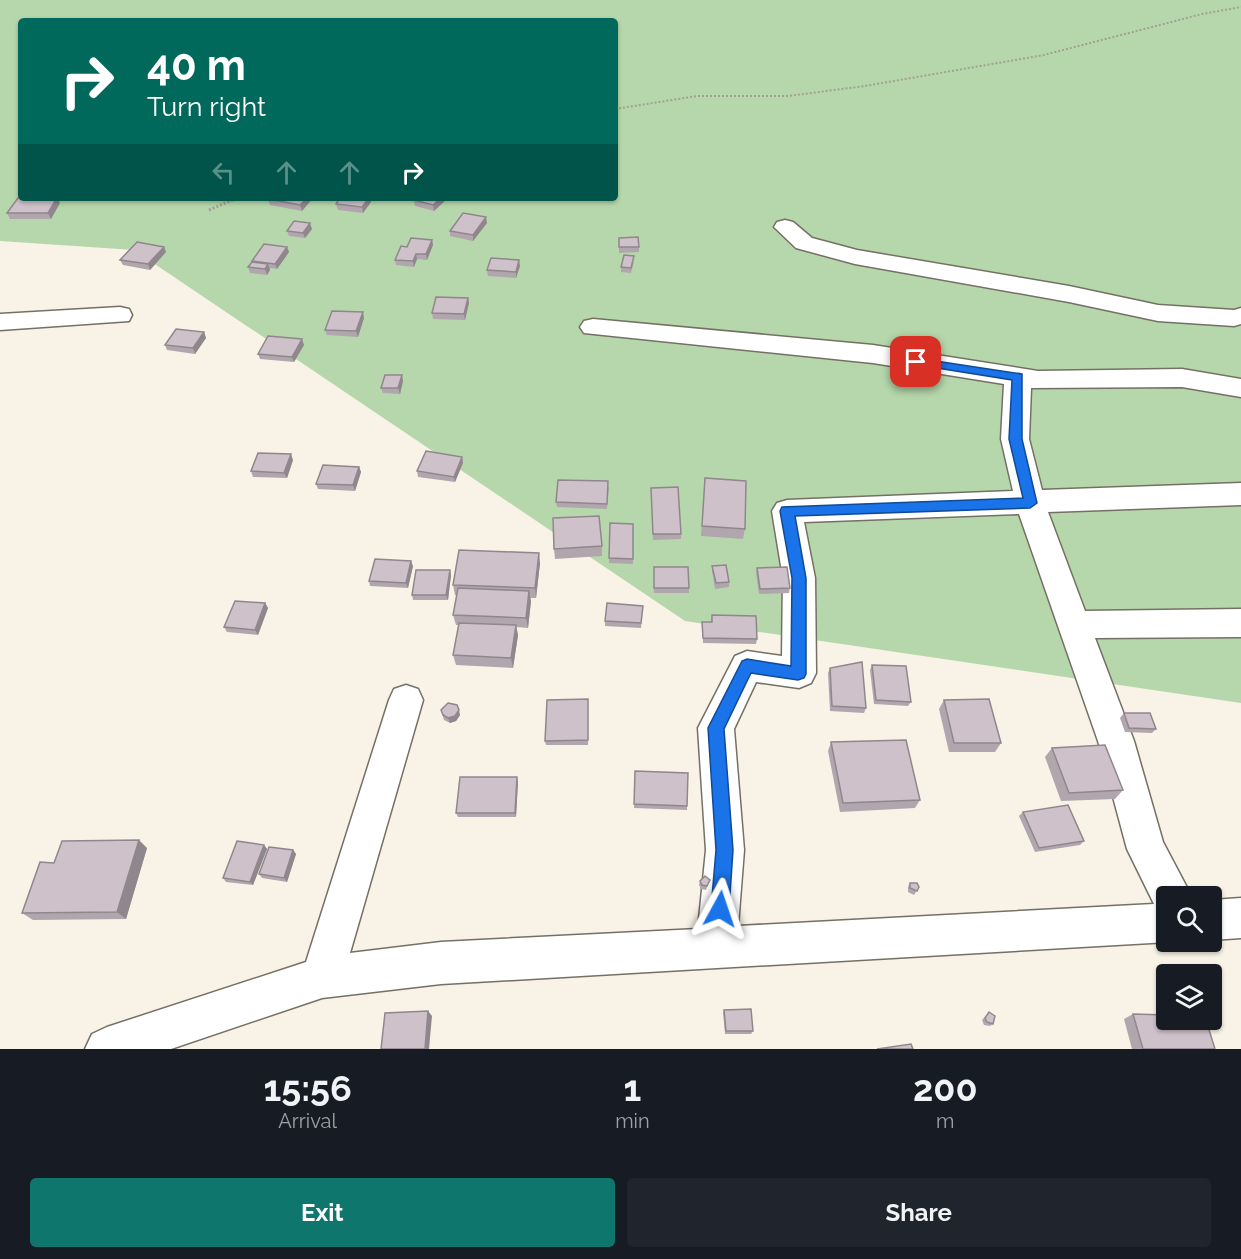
<!DOCTYPE html>
<html lang="en">
<head>
<meta charset="utf-8">
<style>
	body { margin:0; font-family:Raleway,sans-serif; background:#20242c; color:#f1f3f6; height:100vh; display:flex; flex-direction:column; font-size:22px; white-space:nowrap }
	* { box-sizing:border-box; margin:0 }
	p { font-size:20px; color:#9ea1a6 }
	.icon { flex:none; width:33px; height:33px; fill:none; stroke:currentColor; stroke-width:2; stroke-linecap:round; stroke-linejoin:round }
	.map { position:relative; height:1049px; overflow:hidden }
	.sheet { display:flex; flex-direction:column; background:#171b24; flex:1 }
	.sheet>* { flex:none }
	.banner { position:absolute; left:18px; top:18px; width:600px; height:183px; border-radius:6px; box-shadow:0 2px 4px #0004; background:#00695c; color:#fff; overflow:hidden }
	.controls { position:absolute; left:1156px; top:886px; display:grid; gap:12px }
	.controls a { display:grid; place-items:center; width:66px; height:66px; border-radius:6px; background:#171b24; box-shadow:0 2px 4px #0004; font-size:30px }
	.pin { position:absolute; display:grid; place-items:center; width:51px; height:51px; color:#fff; margin:-26px; border-radius:12px; box-shadow:0 3px 9px #0006 }
	.me { position:absolute; width:66px; margin:-33px; rotate:5deg; stroke-linejoin:round; filter:drop-shadow(0 0 4px #0008) }
	.turn { display:flex; align-items:center; gap:21px; height:126px; padding:0 30px; font-size:27px }
	.turn .icon { width:78px; height:78px; stroke-width:2.5 }
	.turn b { display:block; font-size:42px; line-height:51px }
	.lanes { display:flex; align-items:center; height:57px; padding:0 30px; background:#0003; justify-content:center; gap:30px; direction:ltr }
	.lanes .off { opacity:.35 }
	.eta { display:flex; justify-content:space-evenly; align-items:center; height:102px; text-align:center }
	.eta b { font-size:36px; font-weight:700; line-height:42px }
	.cta { display:flex; gap:12px; margin-top:auto; padding:12px 30px }
	.cta a { flex:1; height:69px; border-radius:6px; background:#0f766e; color:#fff; font-size:24px; font-weight:700; line-height:69px; text-align:center }
	.cta a+a { background:#20242c; color:#f1f3f6 }
	.map>svg:first-child { display:block }
	.green { fill:#b6d7ab; fill-rule:evenodd }
	.lines { fill:none; stroke-linecap:round; stroke-linejoin:round }
	.minor-casing { stroke:#757065; stroke-width:3 }
	.path-far1 { stroke:#a3a096; stroke-width:2; stroke-dasharray:2 2; stroke-linecap:butt }
	.path { stroke:#a3a096; stroke-width:3; stroke-dasharray:2 2; stroke-linecap:butt }
	.minor { fill:#fff; fill-rule:evenodd }
	.wall { fill:#b1a6ad }
	.shaded-wall { fill:#90878d }
	.building { fill:#cec1c9; stroke:#90878d; stroke-width:1.5 }
	.route { fill:#1a73e8; stroke:#114b97; stroke-width:1.5 }
</style>
</head>
<body>
<div class="map">
<svg width="1241" height="1049" viewBox="0 0 1241 1049">
	<rect width="100%" height="100%" fill="#f8f3e6"/>
	<!-- green -->
	<path class="green" d="M0,0H1241V703L685,621L134,250L0,241ZM21,21H615V198H21Z"/>
	<g class="lines">
		<defs>
			<path id="minor" d="M785,220L793,222L812,238L857,250L1069,286L1158,305L1234,310L1241,308V324L1234,326L1158,321L1069,302L855,264L796,248L774,227L777,222Z
				M120,307L129,309L132,315L129,321L0,330V314Z
				M593,319L873,345L1038,371L1182,369L1241,379V397L1182,387L1031,388L1029,439L1042,490L1241,483V505L1048,512L1085,611L1241,609V637L1095,638L1134,741L1163,842L1192,897H1167V942H1169L441,984L322,998L171,1049H85L92,1034L107,1027L306,962L389,700L394,689L406,685L418,689L423,700L350,953L441,942L698,929L706,850L698,728L735,656L747,651L782,656L783,578L772,511L777,503L787,500L1013,491L1001,439L1004,384L873,363L584,333L580,327L584,321ZM1019,514L1098,741L1127,849L1154,904L738,926L744,850L734,729L756,682L799,688L811,683L816,673L815,578L804,522Z
				M1241,898V938L1212,940V900Z"/>
		</defs>
		<!-- minor casing -->
		<use href="#minor" class="minor-casing"/>
		<!-- path-far1 -->
		<path class="path-far1" d="M615,109L697,96H788L865,86L1044,55L1202,14L1241,7"/>
		<!-- path -->
		<path class="path" d="M209,210L237,198"/>
		<!-- minor -->
		<use href="#minor" class="minor"/>
	</g>
	<!-- wall -->
	<path class="wall" d="M269,198H313L302,211L270,205L268,199Z
		M417,198H447V199L434,211L415,206L414,200Z
		M371,202L363,213L338,210L336,204Z
		M60,203L51,219H10L7,213Z
		M487,223L473,241L450,236V231Z
		M312,229L305,238L289,236L287,231Z
		M619,238L639,247V252L619,253Z
		M432,240L433,245L427,260L417,259L414,267L396,265L395,260L407,247Z
		M164,247L166,252L150,270L123,265L120,260Z
		M287,247L289,252L277,269L270,268V270L267,275L250,273L248,267L252,262V261Z
		M634,262L631,273L621,272V267Z
		M520,266L516,278L488,276L487,270Z
		M468,298L469,303L465,320L433,319L432,313Z
		M364,318L358,337L327,335L325,330Z
		M204,332L206,338L195,354L167,350L165,345Z
		M304,345L294,362L260,359L258,354Z
		M403,381L400,394L383,393L381,388Z
		M462,457L463,463L455,482L418,477L417,471Z
		M293,460L287,478L253,477L251,471Z
		M359,467L361,472L355,491L318,489L316,484Z
		M705,478L745,529L743,539L701,536Z
		M609,487L607,509L557,507L556,502Z
		M651,488L681,534V539L653,540Z
		M610,523L633,524V564L609,563Z
		M602,546V556L555,559L554,549Z
		M540,563L536,598H530L531,601L528,628L516,627L518,635L513,668L456,665L453,655L459,625H456L453,615L457,595H455L453,585Z
		M413,566L408,588L370,586L369,581Z
		M712,566L729,582V587L715,589L712,571Z
		M654,567L689,588V593H654Z
		M757,568L790,588L789,593L759,594L756,573Z
		M450,570L451,575L448,600H413L412,595Z
		M265,603L268,608L258,635L227,632L224,627Z
		M643,606L641,628L605,626V621Z
		M712,615L757,639L756,644L703,643L702,622H711Z
		M872,665L911,702L908,706L874,704L870,670Z
		M830,668L866,708L864,713L830,711L828,673Z
		M588,699V745H546L545,741Z
		M944,700L1001,743L995,752H949L939,709Z
		M441,710L460,715L456,721L450,723L444,720Z
		M1124,713L1156,729L1152,733L1125,732L1120,718Z
		M831,742L920,800L915,808L840,812L828,751Z
		M1052,748L1123,790L1115,799L1061,801L1045,757Z
		M635,771L687,806V810L634,808Z
		M518,782L516,817H458L456,813Z
		M1023,812L1084,841L1080,845L1035,852L1019,816Z
		M264,845L267,849L253,885L226,882L223,878Z
		M147,848L126,919L33,920L22,913L54,863Z
		M293,850L296,854L287,882L262,878L259,874Z
		M710,880L706,890L701,889L699,885L700,881Z
		M910,883L919,887L914,895L908,892V887Z
		M724,1010L753,1031L751,1034H725L723,1012Z
		M989,1012L993,1024L990,1026L984,1025L982,1020Z
		M1133,1014L1215,1049H1132L1124,1019Z"/>
	<!-- shaded-wall -->
	<path class="shaded-wall" d="M57,198L60,203L51,219L48,213Z
		M307,198H313L302,211L300,205Z
		M369,198H370L371,202L363,213L362,207Z
		M441,198H447V199L434,211L433,205Z
		M486,217L487,223L473,241V235Z
		M310,223L312,229L305,238L303,233Z
		M432,240L433,245L427,260L426,254Z
		M164,247L166,252L150,270L148,264Z
		M287,247L289,252L277,269L275,264Z
		M416,254L417,259L414,267L413,261Z
		M519,260L520,266L516,278V272Z
		M268,264L270,270L267,275L265,269Z
		M468,298L469,303L465,320L464,314Z
		M363,312L364,318L358,337L356,331Z
		M204,332L206,338L195,354L193,348Z
		M302,339L304,345L294,362L292,357Z
		M402,375L403,381L400,394L398,388Z
		M291,454L293,460L287,478L284,473Z
		M462,457L463,463L455,482L454,477Z
		M359,467L361,472L355,491L353,485Z
		M539,553L540,563L536,598L535,588Z
		M411,561L413,566L408,588L406,583Z
		M450,570L451,575L448,600L446,595Z
		M529,591L531,601L528,628L526,618Z
		M265,603L268,608L258,635L255,630Z
		M516,625L518,635L513,668L511,658Z
		M459,710L460,715L456,721L450,723L448,718Z
		M517,777L518,782L516,817L515,813Z
		M139,840L147,848L126,919L117,912Z
		M264,845L267,849L253,885L250,882Z
		M293,850L296,854L287,882L284,878Z
		M428,1011L432,1016L429,1049H425Z"/>
	<!-- building -->
	<path class="building" d="M18,198H57L48,213H7Z
		M269,198H307L300,205L268,199Z
		M340,198H369L362,207L336,204Z
		M417,198H441L433,205L414,200Z
		M463,213L486,217L473,235L450,231Z
		M294,221L310,223L303,233L287,231Z
		M638,237L639,247H619V238Z
		M411,238L432,240L426,254H416L413,261L395,260L401,246L407,247Z
		M137,242L164,247L148,264L120,260Z
		M264,244L287,247L275,264L252,261Z
		M624,255L634,256L631,268L621,267Z
		M491,258L519,260L516,272L487,270Z
		M252,262L268,264L265,269L248,267Z
		M436,297L468,298L464,314L432,313Z
		M332,311L363,312L356,331L325,330Z
		M176,329L204,332L193,348L165,345Z
		M268,336L302,339L292,357L258,354Z
		M385,375H402L398,388H381Z
		M426,451L462,457L454,477L417,471Z
		M258,453L291,454L284,473L251,471Z
		M323,465L359,467L353,485L316,484Z
		M705,478L746,481L745,529L702,526Z
		M558,480L608,481L607,504L556,502Z
		M678,487L681,534H653L651,488Z
		M599,516L602,546L554,549L553,518Z
		M610,523L633,524V559L609,558Z
		M459,550L539,553L535,588L453,585Z
		M375,559L411,561L406,583L369,581Z
		M726,565L729,582L716,583L712,566Z
		M654,567H688L689,588H654Z
		M787,567L790,588L760,589L757,568Z
		M416,570H450L446,595H412Z
		M458,588L529,591L526,618L453,615Z
		M235,601L265,603L255,630L224,627Z
		M607,603L643,606L641,623L605,621Z
		M712,615L756,616L757,639L703,638L702,622H712Z
		M459,623L516,625L511,658L453,655Z
		M862,662L866,708L832,706L830,668Z
		M872,665L906,666L911,702L876,700Z
		M588,699V740L545,741L547,700Z
		M989,699L1001,743H954L944,700Z
		M448,703L457,705L459,710L455,716L448,718L443,715L441,710Z
		M1124,713H1150L1156,729L1129,728Z
		M906,740L920,800L843,803L831,742Z
		M1105,745L1123,790L1069,793L1052,748Z
		M635,771L688,773L687,806L634,804Z
		M460,777H517L515,813H456Z
		M1068,805L1084,841L1039,848L1023,812Z
		M139,840L117,912L22,913L40,862L54,863L62,841Z
		M237,841L264,845L250,882L223,878Z
		M269,847L293,850L284,878L259,874Z
		M705,876L710,880L707,886L702,885L700,881Z
		M910,883H917L919,887L917,891L910,888Z
		M751,1009L753,1031H726L724,1010Z
		M428,1011L425,1049H381L385,1013Z
		M989,1012L995,1016L993,1024L987,1022L985,1018Z
		M1133,1014L1167,1015V1020H1206L1215,1049H1143Z
		M911,1044L913,1049H877Z"/>
	<!-- route -->
	<path class="route" d="M916,358L1022,374V439L1037,503L1030,508L795,516L806,578V674L804,678L798,680L751,673L724,729L733,850L729,909L726,915L720,918L713,915L711,909L716,850L708,728L742,661L747,659L791,666L792,578L780,511L782,507L1023,498L1009,439L1012,380L912,364L910,362Z"/>
</svg>
<div class="controls">
<a><svg class="icon" aria-label="search" viewBox="0 0 24 24"><circle cx="10" cy="10" r="6"/><path d="M15 15l6 6"/></svg></a>
<a><svg class="icon" aria-label="layers" viewBox="0 0 24 24"><path d="M12 4l9 5-9 5-9-5zM3 14l9 5 9-5"/></svg></a>
</div>
<div class="pin" style="left:916px;top:362px;background:#d93025"><svg class="icon" aria-label="arrive" viewBox="0 0 24 24"><path d="M6 21V4h12l-3 4 3 4H6"/></svg></div>
<svg class="me" style="left:720px;top:909px" viewBox="-20 -20 40 40"><path d="M0-17L14 15 0 8-14 15z" fill="#1a73e8" stroke="#fff" stroke-width="4"/></svg>
<div class="banner">
<div class="turn"><svg class="icon" aria-label="right" viewBox="0 0 24 24"><path d="M7 20v-9h11M14 6l5 5-5 5"/></svg><div><b>40 m</b>Turn right</div></div>
<div class="lanes"><svg class="icon off" aria-label="left" viewBox="0 0 24 24"><path d="M17 20v-9H6M10 6l-5 5 5 5"/></svg><svg class="icon off" aria-label="ahead" viewBox="0 0 24 24"><path d="M12 20V5M6 11l6-6 6 6"/></svg><svg class="icon off" aria-label="ahead" viewBox="0 0 24 24"><path d="M12 20V5M6 11l6-6 6 6"/></svg><svg class="icon" aria-label="right" viewBox="0 0 24 24"><path d="M7 20v-9h11M14 6l5 5-5 5"/></svg></div>
</div>
</div>
<section class="sheet">
<div class="eta">
<div><b>15:56</b><p>Arrival</p></div>
<div><b>1</b><p>min</p></div>
<div><b>200</b><p>m</p></div>
</div>
<div class="cta"><a>Exit</a><a>Share</a></div>
</section>
</body>
</html>
